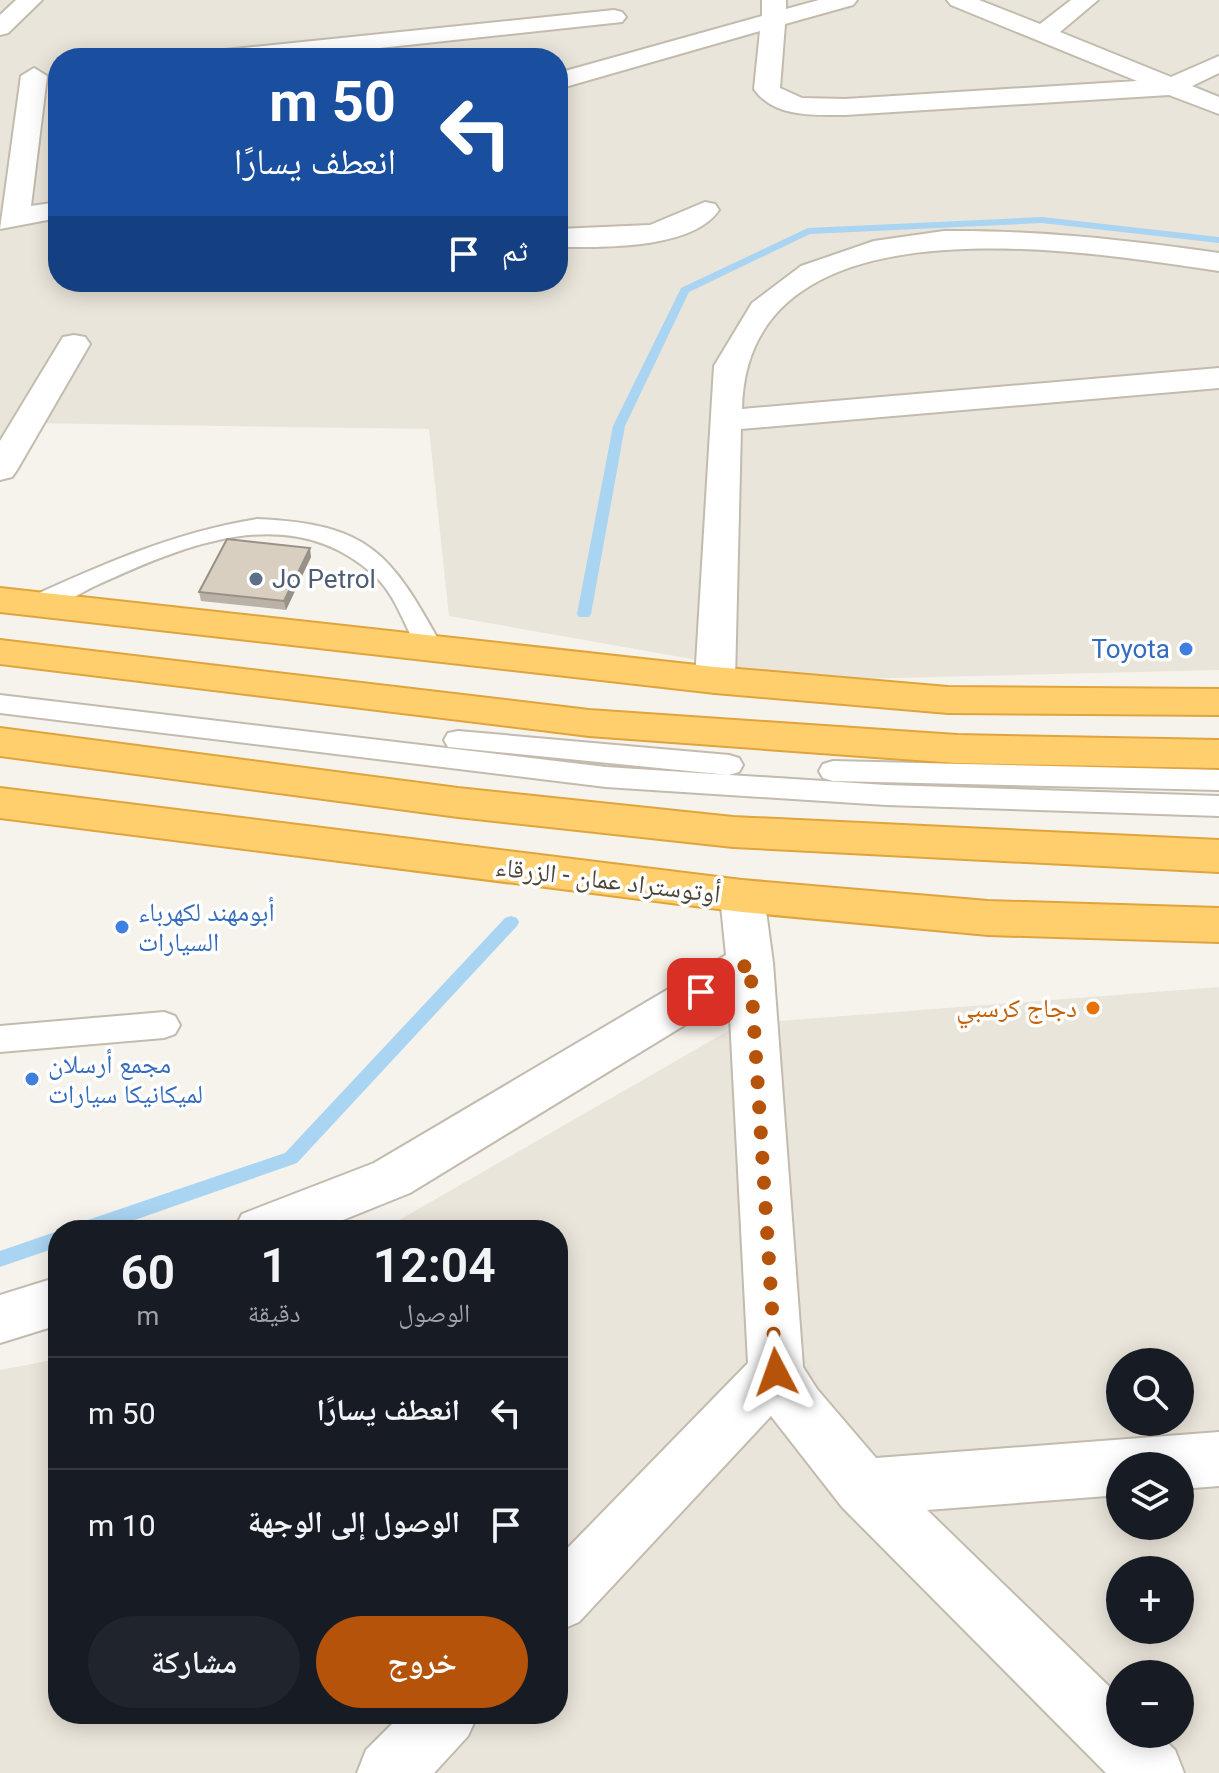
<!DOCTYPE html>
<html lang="ar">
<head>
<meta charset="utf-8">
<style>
	body { margin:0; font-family:Roboto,"Noto Naskh Arabic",sans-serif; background:#20242c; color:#f1f3f6; direction:rtl; height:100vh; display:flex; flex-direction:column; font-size:30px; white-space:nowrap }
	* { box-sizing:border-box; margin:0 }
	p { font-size:26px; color:#9ea1a6 }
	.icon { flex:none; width:44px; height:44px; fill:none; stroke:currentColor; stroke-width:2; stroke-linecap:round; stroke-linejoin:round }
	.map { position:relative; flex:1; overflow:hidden; direction:ltr }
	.side { position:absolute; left:48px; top:1220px; width:520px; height:504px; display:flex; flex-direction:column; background:#171b24; border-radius:32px; box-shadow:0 4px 20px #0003; direction:rtl }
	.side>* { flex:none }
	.hud { position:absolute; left:48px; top:48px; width:520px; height:244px; border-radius:32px; box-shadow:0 4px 20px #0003; direction:rtl; background:#1a4fa0; color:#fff; overflow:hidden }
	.controls { position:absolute; left:1106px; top:1348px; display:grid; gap:16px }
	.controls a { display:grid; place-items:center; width:88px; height:88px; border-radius:50%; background:#171b24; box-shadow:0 4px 20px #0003; font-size:40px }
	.pin { position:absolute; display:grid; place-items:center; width:68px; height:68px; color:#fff; margin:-34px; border-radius:16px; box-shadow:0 4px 12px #0006 }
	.me { position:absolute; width:88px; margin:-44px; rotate:356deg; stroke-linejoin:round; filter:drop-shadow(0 0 6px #0008) }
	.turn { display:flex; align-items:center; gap:28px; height:168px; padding:0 40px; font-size:36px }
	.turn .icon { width:104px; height:104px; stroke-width:2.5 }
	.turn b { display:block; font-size:56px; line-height:68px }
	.then { display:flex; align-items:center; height:76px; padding:0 40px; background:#0003; gap:16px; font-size:30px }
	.eta { display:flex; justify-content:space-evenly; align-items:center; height:136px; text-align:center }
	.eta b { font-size:48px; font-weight:600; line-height:56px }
	.cta { display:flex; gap:16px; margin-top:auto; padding:16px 40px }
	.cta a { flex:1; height:92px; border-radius:48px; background:#b45309; color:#fff; font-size:32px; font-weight:600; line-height:92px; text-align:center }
	.cta a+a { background:#20242c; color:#f1f3f6 }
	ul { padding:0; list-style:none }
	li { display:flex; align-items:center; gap:24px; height:112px; padding:0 40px; border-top:2px solid #363941 }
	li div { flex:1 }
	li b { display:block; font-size:30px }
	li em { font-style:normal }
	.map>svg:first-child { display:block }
	.residential { fill:#eae5da; fill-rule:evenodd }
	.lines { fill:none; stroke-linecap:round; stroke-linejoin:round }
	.stream { fill:#a9d4f2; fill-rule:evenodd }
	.lane-casing { stroke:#c2bbae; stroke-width:4 }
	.street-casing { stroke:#c2bbae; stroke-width:4 }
	.highway-casing { stroke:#e0a43c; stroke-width:4 }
	.lane { fill:#fff; fill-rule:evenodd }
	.street { fill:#fff; fill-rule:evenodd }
	.highway { fill:#ffcf6e; fill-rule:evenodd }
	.wall { fill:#bab2a6 }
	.shaded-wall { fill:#979187 }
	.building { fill:#d8cfc1; stroke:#979187; stroke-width:2 }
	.route { stroke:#b45309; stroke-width:14; stroke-dasharray:0 25.2 }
	.service-dot { fill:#5c6f8a; stroke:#fff; stroke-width:3 }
	.shop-dot { fill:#3f7fe0; stroke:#fff; stroke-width:3 }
	.food-dot { fill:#e8710a; stroke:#fff; stroke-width:3 }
	.labels { text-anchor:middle; stroke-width:7; stroke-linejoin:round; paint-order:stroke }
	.service-label { font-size:26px; fill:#4e5e75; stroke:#fff; text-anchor:start }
	.shop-label { font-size:26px; fill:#366cbe; stroke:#fff; text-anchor:start }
	.street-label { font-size:26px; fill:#4b4439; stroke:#fff }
	.food-label { font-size:26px; fill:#c56008; stroke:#fff; text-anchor:end }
</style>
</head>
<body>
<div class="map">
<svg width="1219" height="1773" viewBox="0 0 1219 1773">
	<rect width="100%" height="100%" fill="#f6f3ec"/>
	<!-- residential -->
	<path class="residential" d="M0,0H1219V670L811,680L449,616L429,429L27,423L0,452ZM58,58H558V282H58Z
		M1219,987V1773H0V1370L58,1359V1714H558V1230H382L740,1024ZM1120,1362H1180V1422H1120ZM1120,1466H1180V1526H1120ZM1120,1570H1180V1630H1120ZM1120,1674H1180V1734H1120Z"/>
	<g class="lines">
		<!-- stream -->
		<path class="stream" d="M1042,217L1219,237V243L1042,223L810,234L689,292L625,426L591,614L589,617H579L577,614L613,426L681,288L808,228Z
			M511,916L517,918L519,922L517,926L297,1163L106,1230H74L76,1224L285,1153L505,918Z
			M58,1231V1247L0,1267V1251Z"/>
		<defs>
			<path id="lane" d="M257,519C371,524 391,554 443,648L439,654H421C405,629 397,596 374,575C290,499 185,545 95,586C76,595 49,615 28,610L24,604L28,598C103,564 175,532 257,519Z
				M0,695L606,767L886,785L1219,796V816L886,805L606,787L0,713Z
				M458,731L729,755L739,758L743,765L739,772L729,775L448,747L444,740L448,733Z
				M833,761L1219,770V790L833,781L823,778L819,771L823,764Z
				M164,1012L175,1016L180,1025L175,1034L164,1038L0,1052V1026Z"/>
			<path id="street" d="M16,0H42L8,33L0,35V15Z
				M762,0H786V9L819,0H857L853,5L785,24L780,88L802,98L845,99L1137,81L951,5L947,0H979L1040,24L1071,0H1098L1060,32L1171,77L1219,56V73L1192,86L1219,97V114L1169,95L845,115C814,115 774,118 754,89L760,31L558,89V73L762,16Z
				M614,10L622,12L626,17L622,22L286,58H203L215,51Z
				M34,68L47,76L31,206L58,202V218L0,229L21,76Z
				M705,202L715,204L719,210C692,250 601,247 558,247V229L650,225Z
				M944,231C1037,230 1127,240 1219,253V271C1083,251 746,192 742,409L1219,368V388L741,429L735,680L729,689L715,693L701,689L695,680L714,366L752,303L801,266L874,241Z
				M74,335L85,337L90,344L17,470L12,477L0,480V441L63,337Z
				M742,880L758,885L764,896L773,963L803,1367L817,1389L876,1458L1219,1432V1486L1180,1489V1466H1120V1495L927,1510L1120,1697V1734H1158L1175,1750L1184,1773H1106L842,1507L771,1416L579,1622L558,1631V1558L748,1363L729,998L410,1193L318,1230H234L242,1214L374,1163L726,955L720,896L726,885Z
				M58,1277V1325L0,1343V1295Z
				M402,1714H478L468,1736L434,1773H357L366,1750Z"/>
			<path id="highway" d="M0,588L715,667L948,687L1219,689V715L948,713L715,693L0,612Z
				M0,640L589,710L957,735L1219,740V768L957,763L589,736L0,664Z
				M0,728L458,788L733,817L1219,840V872L733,847L458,817L0,756Z
				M0,788L742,880L988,901L1219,908V942L988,935L742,912L0,818Z"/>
		</defs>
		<!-- lane casing -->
		<use href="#lane" class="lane-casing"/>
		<!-- street casing -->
		<use href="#street" class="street-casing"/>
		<!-- highway casing -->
		<use href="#highway" class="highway-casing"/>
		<!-- lane -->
		<use href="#lane" class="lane"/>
		<!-- street -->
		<use href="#street" class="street"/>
		<!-- highway -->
		<use href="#highway" class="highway"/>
	</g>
	<!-- wall -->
	<path class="wall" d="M311,557L286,610L201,601L199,592Z"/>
	<!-- shaded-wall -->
	<path class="shaded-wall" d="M310,548L311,557L286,610L284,601Z"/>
	<!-- building -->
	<path class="building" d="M227,539L310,548L284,601L199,592Z"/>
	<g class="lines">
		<!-- route -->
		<path class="route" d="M701,992L750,963L776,1372"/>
	</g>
	<!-- markers -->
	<circle class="service-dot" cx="256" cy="579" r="8"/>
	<g class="shop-dot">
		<circle cx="1186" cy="649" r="8"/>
		<circle cx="122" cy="927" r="8"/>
		<circle cx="32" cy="1079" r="8"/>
	</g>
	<circle class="food-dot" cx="1093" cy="1008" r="8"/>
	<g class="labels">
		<!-- service labels -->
		<g class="service-label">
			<text x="272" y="588">Jo Petrol</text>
		</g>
		<!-- shop labels -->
		<g class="shop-label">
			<text x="1170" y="658" text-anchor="end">Toyota</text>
			<text x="138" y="921">أبومهند لكهرباء<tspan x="138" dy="30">السيارات</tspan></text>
			<text x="48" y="1073">مجمع أرسلان<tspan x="48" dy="30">لميكانيكا سيارات</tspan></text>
		</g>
		<!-- street labels -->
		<g class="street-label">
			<text transform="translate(608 880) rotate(7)" y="9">أوتوستراد عمان - الزرقاء</text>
		</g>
		<!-- food labels -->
		<g class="food-label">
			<text x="1077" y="1017">دجاج كرسبي</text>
		</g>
	</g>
</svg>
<div class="controls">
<a><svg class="icon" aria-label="search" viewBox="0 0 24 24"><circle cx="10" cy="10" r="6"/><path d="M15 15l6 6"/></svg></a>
<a><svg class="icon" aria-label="layers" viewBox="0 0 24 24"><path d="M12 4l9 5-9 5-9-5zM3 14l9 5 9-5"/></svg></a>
<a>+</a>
<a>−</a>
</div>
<div class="pin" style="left:701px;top:992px;background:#d93025"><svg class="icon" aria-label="arrive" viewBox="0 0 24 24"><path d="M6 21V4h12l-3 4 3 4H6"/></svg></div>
<svg class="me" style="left:776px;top:1372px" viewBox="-20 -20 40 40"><path d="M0-17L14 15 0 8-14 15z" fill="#b45309" stroke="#fff" stroke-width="4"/></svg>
<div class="hud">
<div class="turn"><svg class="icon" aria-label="left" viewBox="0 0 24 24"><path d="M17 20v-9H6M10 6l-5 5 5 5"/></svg><div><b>50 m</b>انعطف يسارًا</div></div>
<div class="then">ثم<svg class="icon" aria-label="arrive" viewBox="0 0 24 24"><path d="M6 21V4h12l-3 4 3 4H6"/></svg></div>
</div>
<section class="side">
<div class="eta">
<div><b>12:04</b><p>الوصول</p></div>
<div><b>1</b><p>دقيقة</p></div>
<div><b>60</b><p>m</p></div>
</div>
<ul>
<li><svg class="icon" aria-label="left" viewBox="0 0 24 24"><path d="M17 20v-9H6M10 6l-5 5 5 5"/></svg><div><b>انعطف يسارًا</b></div><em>50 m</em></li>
<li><svg class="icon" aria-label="arrive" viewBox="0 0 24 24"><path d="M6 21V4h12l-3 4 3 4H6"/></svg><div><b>الوصول إلى الوجهة</b></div><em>10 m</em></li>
</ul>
<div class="cta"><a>خروج</a><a>مشاركة</a></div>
</section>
</div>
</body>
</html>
